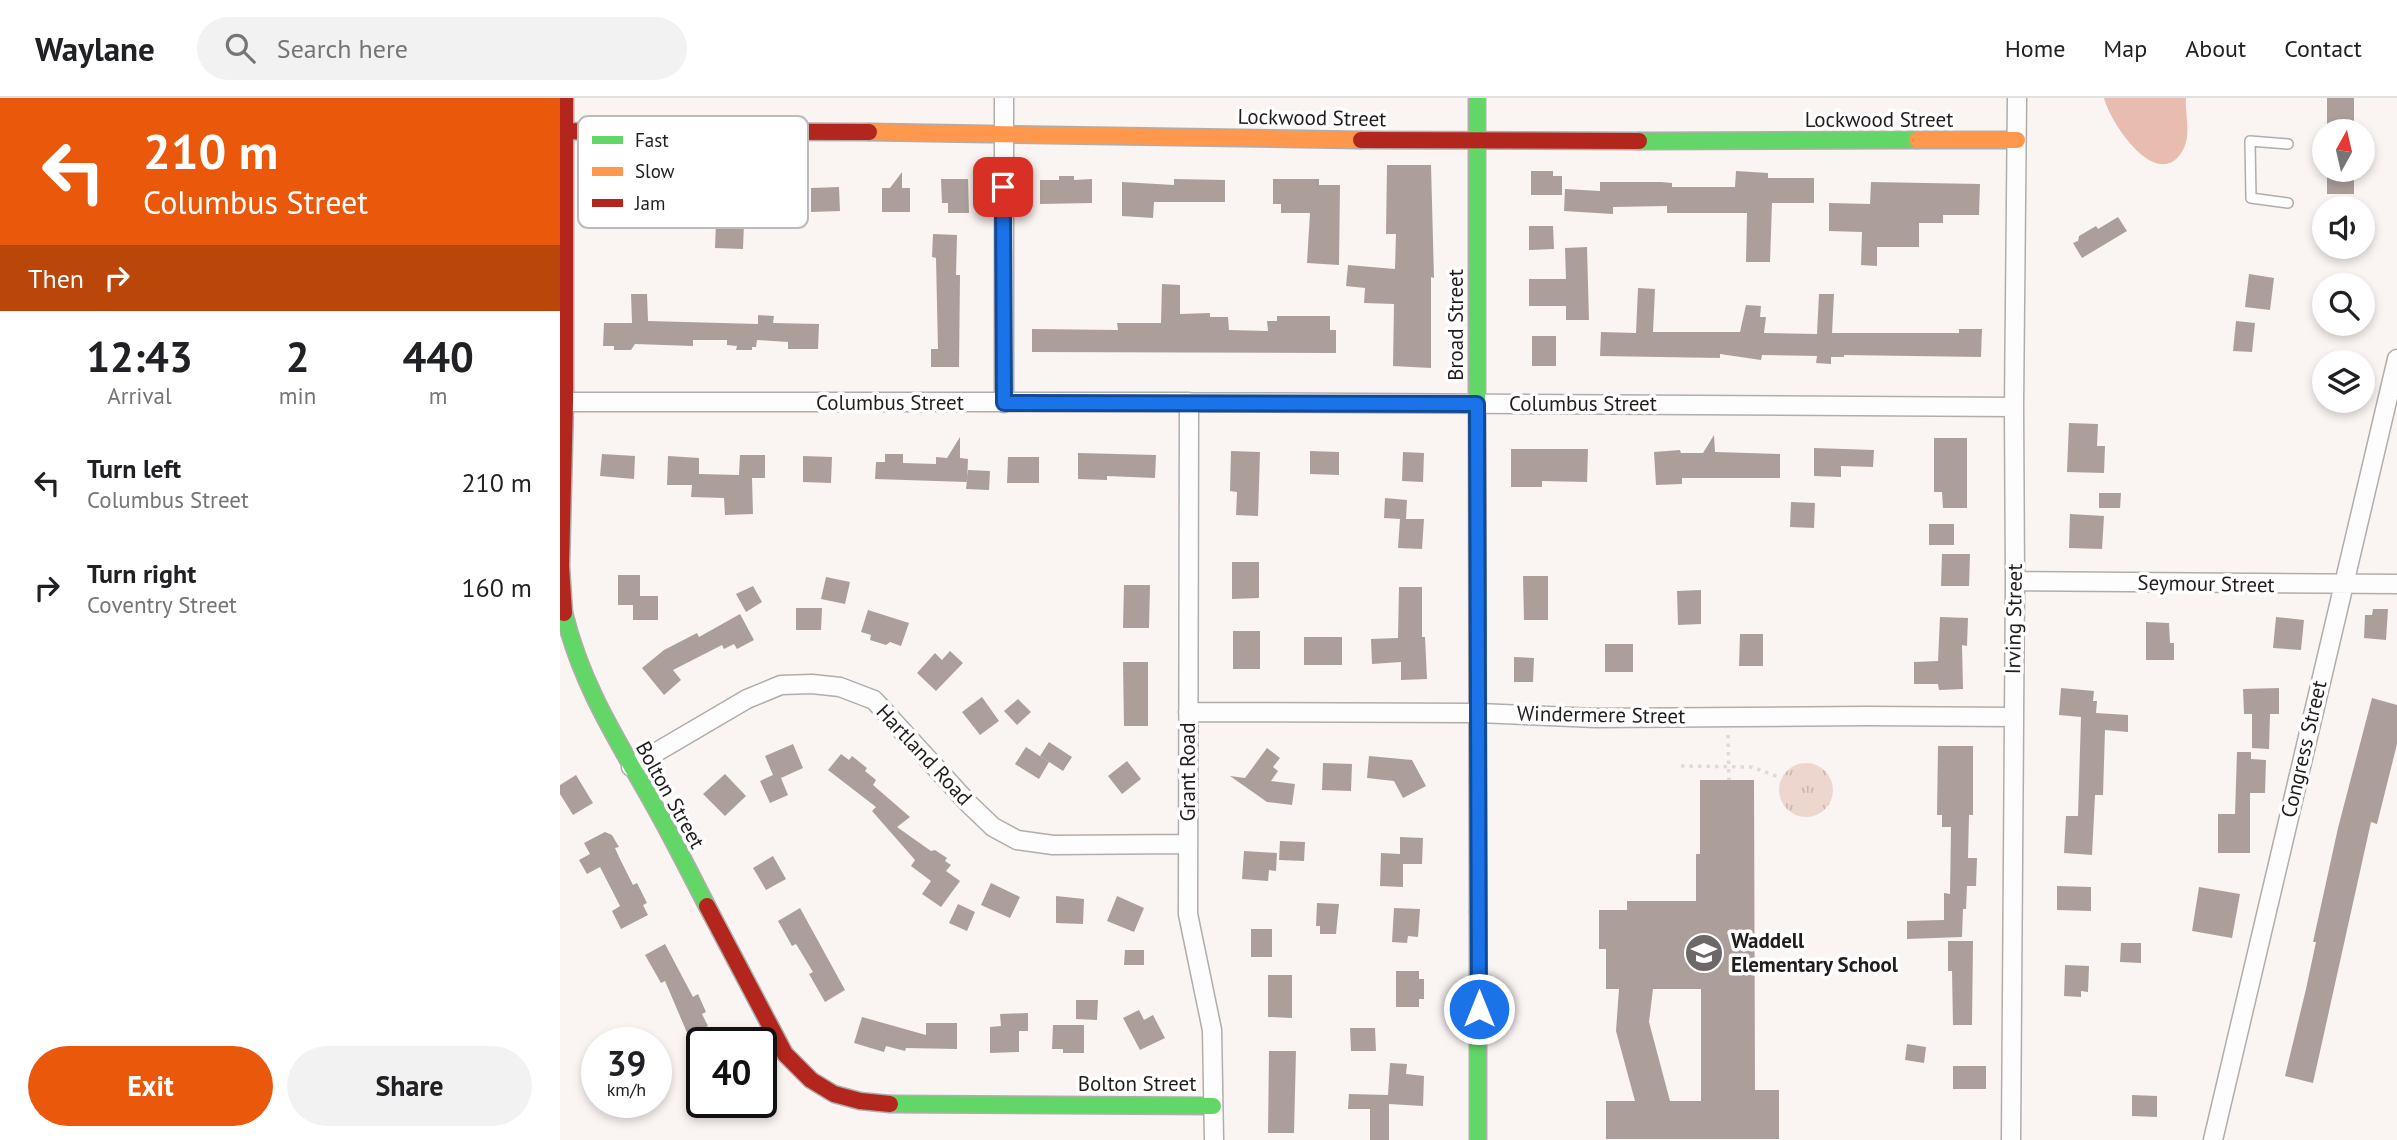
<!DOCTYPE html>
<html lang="en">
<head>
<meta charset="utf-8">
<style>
	body { margin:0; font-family:"PT Sans",sans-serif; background:#f2f2f2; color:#202124; height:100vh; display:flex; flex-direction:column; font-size:26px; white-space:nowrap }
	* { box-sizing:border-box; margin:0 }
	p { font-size:23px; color:#757577 }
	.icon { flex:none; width:38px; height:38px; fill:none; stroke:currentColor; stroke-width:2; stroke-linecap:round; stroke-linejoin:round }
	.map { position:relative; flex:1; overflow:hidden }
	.sheet { display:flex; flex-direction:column; background:#fff; width:560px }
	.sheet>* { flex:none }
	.hud { background:#ea580c; color:#fff; overflow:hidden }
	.needle { width:46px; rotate:8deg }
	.buttons { position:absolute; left:1752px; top:21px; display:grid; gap:14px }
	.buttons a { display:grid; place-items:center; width:63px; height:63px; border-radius:50%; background:#fff; box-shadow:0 4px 10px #0003; font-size:35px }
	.speed { position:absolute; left:21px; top:929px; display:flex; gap:14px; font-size:35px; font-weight:700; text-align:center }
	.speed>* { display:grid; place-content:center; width:91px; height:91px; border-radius:50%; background:#fff; box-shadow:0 4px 10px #0003; line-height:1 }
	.speed small { font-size:18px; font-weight:400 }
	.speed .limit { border:4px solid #111; border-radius:10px; background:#fff; color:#111 }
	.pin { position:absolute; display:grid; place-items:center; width:60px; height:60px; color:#fff; margin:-30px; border-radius:14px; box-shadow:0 4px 10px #0006 }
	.me { position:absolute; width:77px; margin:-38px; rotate:0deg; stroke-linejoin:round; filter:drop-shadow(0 0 5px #0008) }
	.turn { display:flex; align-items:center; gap:24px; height:147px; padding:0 28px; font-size:32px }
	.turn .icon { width:91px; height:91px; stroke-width:2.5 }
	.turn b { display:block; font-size:49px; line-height:60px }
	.then { display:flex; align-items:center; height:66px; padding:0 28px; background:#0003; gap:14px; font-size:26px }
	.eta { display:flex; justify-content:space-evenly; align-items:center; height:119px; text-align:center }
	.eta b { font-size:42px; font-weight:600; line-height:49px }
	.button { display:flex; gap:14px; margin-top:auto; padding:14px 28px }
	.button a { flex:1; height:80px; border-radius:42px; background:#ea580c; color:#fff; font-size:28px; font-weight:600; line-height:80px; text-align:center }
	.button a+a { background:#f2f2f2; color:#202124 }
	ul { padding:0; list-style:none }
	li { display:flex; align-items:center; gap:21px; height:105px; padding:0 28px }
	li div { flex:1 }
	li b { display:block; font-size:26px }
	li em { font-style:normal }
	header { display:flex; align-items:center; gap:42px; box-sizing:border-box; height:98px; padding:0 35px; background:#fff; border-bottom:2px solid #e0e0e0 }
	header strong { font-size:33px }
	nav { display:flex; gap:38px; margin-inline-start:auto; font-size:24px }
	.search { width:490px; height:63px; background:#f2f2f2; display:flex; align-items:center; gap:18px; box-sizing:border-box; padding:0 24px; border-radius:38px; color:#757577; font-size:26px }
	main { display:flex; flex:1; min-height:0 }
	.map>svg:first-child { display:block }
	.park { fill:url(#park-tufts) }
	.water { fill:#e8bdaf }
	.building { fill:#ac9f9b; fill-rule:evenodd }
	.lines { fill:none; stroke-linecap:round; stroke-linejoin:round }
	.lane-casing { stroke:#b1adab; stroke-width:12 }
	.street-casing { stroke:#b1adab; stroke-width:21 }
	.fast-casing { stroke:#b1adab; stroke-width:19 }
	.slow-casing { stroke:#b1adab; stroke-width:19 }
	.jam-casing { stroke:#b1adab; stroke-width:19 }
	.path { stroke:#dddbda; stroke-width:3.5; stroke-dasharray:3.5 5; stroke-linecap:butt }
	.lane { stroke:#fefdfd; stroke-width:9 }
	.street { stroke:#fefdfd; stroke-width:18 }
	.fast { stroke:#63d668; stroke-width:16 }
	.slow { stroke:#ff974d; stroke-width:16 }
	.jam { stroke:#b3261e; stroke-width:16 }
	.route-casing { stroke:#114b97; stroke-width:18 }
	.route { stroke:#1a73e8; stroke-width:12 }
	.labels { text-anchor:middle; stroke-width:7; stroke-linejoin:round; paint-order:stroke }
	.street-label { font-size:21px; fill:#211d1c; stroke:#fff }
	.poi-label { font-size:21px; font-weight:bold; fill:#211d1c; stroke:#fff; text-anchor:start }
	.key { fill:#fff; stroke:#bcbbbb; stroke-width:2 }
	.key-label { font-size:19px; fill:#211d1c }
</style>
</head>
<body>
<header>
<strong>Waylane</strong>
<div class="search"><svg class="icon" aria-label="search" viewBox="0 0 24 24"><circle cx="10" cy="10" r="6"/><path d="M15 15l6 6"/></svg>Search here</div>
<nav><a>Home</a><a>Map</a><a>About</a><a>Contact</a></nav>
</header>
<main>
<section class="sheet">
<div class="hud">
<div class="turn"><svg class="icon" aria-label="left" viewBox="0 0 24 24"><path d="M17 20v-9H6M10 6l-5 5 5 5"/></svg><div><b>210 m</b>Columbus Street</div></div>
<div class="then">Then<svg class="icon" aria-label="right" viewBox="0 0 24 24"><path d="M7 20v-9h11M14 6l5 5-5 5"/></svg></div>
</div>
<div class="eta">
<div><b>12:43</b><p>Arrival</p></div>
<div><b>2</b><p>min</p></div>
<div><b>440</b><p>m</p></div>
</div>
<ul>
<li><svg class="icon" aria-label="left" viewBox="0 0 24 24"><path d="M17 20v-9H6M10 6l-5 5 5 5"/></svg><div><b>Turn left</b><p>Columbus Street</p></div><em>210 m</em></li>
<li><svg class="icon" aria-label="right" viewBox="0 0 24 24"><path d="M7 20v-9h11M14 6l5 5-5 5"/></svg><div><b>Turn right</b><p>Coventry Street</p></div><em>160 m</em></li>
</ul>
<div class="button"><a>Exit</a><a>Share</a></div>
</section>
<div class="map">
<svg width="1837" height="1042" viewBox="0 0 1837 1042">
	<defs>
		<pattern id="park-tufts" width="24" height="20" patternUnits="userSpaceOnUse" patternTransform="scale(1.75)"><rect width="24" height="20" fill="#edd6ce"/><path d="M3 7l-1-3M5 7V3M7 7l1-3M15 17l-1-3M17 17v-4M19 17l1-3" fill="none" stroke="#cbb7b0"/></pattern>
	</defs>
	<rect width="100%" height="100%" fill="#faf4f2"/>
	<!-- park -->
	<path class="park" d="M1219 692a27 27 0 1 1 54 0a27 27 0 1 1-54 0Z"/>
	<!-- water -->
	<path class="water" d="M1544,0H1626C1625,16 1631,35 1624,50C1600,98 1551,27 1544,0Z"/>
	<!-- building -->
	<path class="building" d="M1767,0H1794V33H1767Z
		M827,67H871L874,180L871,179V270L833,268L834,206L804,205L805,190L786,188L788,167L835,171L836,136H826Z
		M1767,72H1794V96H1767Z
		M971,73H993V78H1002V97H971Z
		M1176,73L1208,75V80H1254V105H1212L1210,164H1186L1187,115H1107V108L1053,109V116L1004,113L1005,91L1040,93V84H1101L1112,85V89H1175Z
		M342,74V90H350V114H322V90H330Z
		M499,78H514V82L532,81V105L480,106V82H499Z
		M381,81H408L409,115H388V105H382Z
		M614,81L665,82V104H594L593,120L562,118V84L614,87Z
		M713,81H759V87H780L779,167L747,165L750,115H721V106H713Z
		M1311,84L1420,86L1419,117H1383V125H1359V149H1317V168L1301,167L1302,134L1269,133V105L1310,106Z
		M279,89L280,113L251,114V90Z
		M1558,119L1567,133L1522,160L1513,145L1518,143L1519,138L1536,128L1538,131Z
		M156,124L184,125L183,151L155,150Z
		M969,128H993L994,151L969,152Z
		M373,136L397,137L396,177H400L399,269H371V251H378L376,160L372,159Z
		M1027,149L1029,222H1006V208H969V181H1006L1005,150Z
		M1689,176L1714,180L1710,212L1685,209Z
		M602,186L620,187V216L650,215V219H668L669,232L708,233L707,223H717V218H770V232H776V255L472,254V231L558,232L557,225H601Z
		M1078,190L1095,191L1093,234H1180L1186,207L1201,208L1200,219H1206L1204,235L1257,236L1259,196H1274L1272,235H1399V231H1422L1421,259L1284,257V259H1271V266L1256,265L1257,258L1202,257L1201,262L1160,256V260L1040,258L1041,234L1076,235Z
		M71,196H87L88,223L198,226V217L214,218L213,225L259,226L258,251H228V244L197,242L196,249H192V252H176L177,248L167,247V242H133V248L75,246L71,252H54V248H43L44,225H72Z
		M1676,223L1695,225L1692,254L1673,253Z
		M972,238H996V268H972Z
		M1509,325L1538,326L1537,348H1545L1544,375L1507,374Z
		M1154,337L1155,354L1220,356V380H1122V386L1096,387L1094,354L1120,352L1121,355H1143Z
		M400,339V360L408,361L407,384L315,381L316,364H325V356H343V365L376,366V359L387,360Z
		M1374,340H1407V410H1383L1382,394H1374Z
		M1254,350L1314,352L1313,369L1281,368V379L1254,378Z
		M951,351H1028L1027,384L982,383V389H951Z
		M671,353L700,354L698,418L676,417L677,394L670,393Z
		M750,353L779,354V377L750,376Z
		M843,354L864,355L863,384L842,383Z
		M518,355L596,357L595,380L547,378V382L518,381Z
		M42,356L75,358L74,381L40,378Z
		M180,357H205V380H192L193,416L165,417L164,400L131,399L132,387H107L108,358L139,360V376L179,377Z
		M243,358L272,359L271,385L243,384Z
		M448,359H479V385H447Z
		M408,372L430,373L429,392L406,391Z
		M1539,395H1561L1560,410H1539Z
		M825,400L847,402L846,421H864L862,451L838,450L840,421L824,420Z
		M1231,404L1255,405L1254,430L1230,429Z
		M1510,416L1544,418L1542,451L1509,450Z
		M1369,426H1394V447H1369Z
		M1382,456H1410L1409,488H1381Z
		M672,464H699V500L672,501Z
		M58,477H80V498H98V522H73V507H58Z
		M963,478H988V522H964Z
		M266,479L290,484L285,506L261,501Z
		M564,487H590L589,530H563Z
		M193,488L202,504L186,514L176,496Z
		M839,489H862V539H865L867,581L841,582V564L812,566L811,541L838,540Z
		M1141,492V526L1118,527L1117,493Z
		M236,510H262L261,532H236Z
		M1813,511H1828L1826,542L1804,540L1805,517H1812Z
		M308,512L349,525L341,548L330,544L326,547L310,542L311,537L301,534Z
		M180,516L194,542L177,551L174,546L164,551L162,547L113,572L121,582L104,597L82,570L104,552L137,535L139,539Z
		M1380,519L1408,520L1407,548L1402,547L1403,591L1379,592L1378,586H1354V564L1378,563Z
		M1716,519L1744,522L1741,552L1713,550Z
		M1586,524L1609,525L1610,545H1614V562H1586Z
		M673,533H700V571H673Z
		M1180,536H1203V568H1179Z
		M744,539H782V567H744Z
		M1045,546H1073V574H1045Z
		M390,553L403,565L376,593L357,575L375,555L382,562Z
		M954,559L974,560L973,584H954Z
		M563,564H588V628H564Z
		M1501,590L1534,593L1533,603H1537L1536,615L1568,617V634L1545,632L1543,697H1535L1532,757L1504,755L1506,718H1518L1521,619L1499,617Z
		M1719,590V616H1710L1709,651L1692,650V616H1684L1683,591Z
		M422,599L439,623L420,637L402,614Z
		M1812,600L1837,607V646L1817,726L1811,724L1753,985L1725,978L1746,891L1756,844H1753L1778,730Z
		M458,601L471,614L457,627L444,613Z
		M489,644L512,659L503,673L480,658Z
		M233,646L243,670L221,680L228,697L210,705L200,683L213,677L205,658Z
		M1378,648H1413V717H1409L1408,760H1417L1416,788H1407L1406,811H1403L1402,839L1347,841V823L1384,822V795L1390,796L1391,729H1382V717H1377Z
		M466,649L489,664L479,681L455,666Z
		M707,650L720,660L713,669L718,673L711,683L735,686L732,707L707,704L670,678L685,680Z
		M1677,654H1691V661L1706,662L1705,695H1690V755H1658V716H1675Z
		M281,656L289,662L292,658L307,670L305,673L316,682L313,687L350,719L337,729L371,753L375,752L387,760L385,763L391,767L386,773L400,783L381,809L362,796L371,783L351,768L355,762L312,713L316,709L268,672Z
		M809,658L852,662L866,688L843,700L834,683L807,680Z
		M567,663L581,681L562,696L548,678Z
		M763,665L792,666L791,693L762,692Z
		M165,676L186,698L165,718L143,696Z
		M16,677L33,705L13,717L0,696V687Z
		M1140,682H1194L1195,992H1219V1041H1046V1003H1075L1056,933L1059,891H1046V851H1039V812H1067V803H1136V756H1140ZM1093,891H1141V1003H1110L1089,924Z
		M45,734L52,737L59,749L55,750L59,759L73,787L77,785L87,805L83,807L88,817L61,831L52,813L60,808L40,769L27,776L19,762L30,756L24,745Z
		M840,739L863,740L862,766H843V789L820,788L821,755L840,756Z
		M720,743L745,744L744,763L719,762Z
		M684,753L717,755L716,773L709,772L708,783L682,781Z
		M213,758L226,781L206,792L193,770Z
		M431,785L460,799L450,820L421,807Z
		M1497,788L1531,789V813L1497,812Z
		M1639,789L1680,796L1672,840L1632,833Z
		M496,798L524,801L523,826L496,825Z
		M557,798L584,810L574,834L547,823Z
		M757,805L779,806L776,836H760V828H756Z
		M398,806L415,814L407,833L389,825Z
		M240,810L285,892L265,904L249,876L253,874L236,846L232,848L218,823Z
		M834,810L860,811L858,839L848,838L847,845L832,844Z
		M691,831H712V859H691Z
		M1388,843H1413L1412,927H1393L1392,873H1388Z
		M1561,845H1581V865L1560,864Z
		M105,846L133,899L138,896L146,914L142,916L148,928L128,937L105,883L101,885L85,857Z
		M565,852H584V867H564Z
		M1505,867L1529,868L1528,894L1521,893V899L1504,898Z
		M836,873H859V881H864V901H859V909H836Z
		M708,877H732V920L708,919Z
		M516,902H538L537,922L516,921Z
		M579,912L584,922L593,917L605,940L580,952L563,920Z
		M468,915V933H459V954L430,955V929L441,928L440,916Z
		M302,919L366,937V925H397V951L346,950L345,953L326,948L324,954L294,945Z
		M493,927H524V955H503V951H492Z
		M790,930H815L816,953H791Z
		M1347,946L1366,949L1364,965L1345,962Z
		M709,953H736L734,1035H708Z
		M830,965L847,966L846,976L864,978L863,1008L829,1006V1042H810V1011H788L789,996L828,997Z
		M1393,968H1426V991H1393Z
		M1572,997L1597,998V1019L1572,1018Z"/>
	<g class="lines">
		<defs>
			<path id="lane" d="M1728,105L1691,100L1690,43L1728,46"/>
			<path id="street" d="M444,0V305
				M5,304H629L1454,309
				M629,304L628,816L652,932L654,1042
				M1455,483L1837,486
				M628,614L918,615L1036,620L1306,618L1453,619
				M71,669L187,601L221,587L252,586L280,589L314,602L409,706L433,729L457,742L493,747L628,746
				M1451,1042L1455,483L1454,309L1457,0
				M1653,1042L1837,261"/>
			<path id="fast" d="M917,0V314
				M1079,43L1357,42
				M4,515C22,589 58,643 95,709C113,741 130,775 147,808
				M918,814V1042
				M330,1006L653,1008"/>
			<path id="slow" d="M309,34L801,42
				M1357,42H1457
				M917,314L918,814"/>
			<path id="jam" d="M4,33L309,34
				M801,42L1079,43
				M4,515L1,468L5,304V0
				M147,808L225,956L251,982L274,996L300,1003L330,1006"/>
		</defs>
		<!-- lane casing -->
		<use href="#lane" class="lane-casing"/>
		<!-- street casing -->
		<use href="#street" class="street-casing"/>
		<!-- fast casing -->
		<use href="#fast" class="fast-casing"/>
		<!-- slow casing -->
		<use href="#slow" class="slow-casing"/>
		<!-- jam casing -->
		<use href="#jam" class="jam-casing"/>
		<!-- path -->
		<path class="path" d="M1168,637L1169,682
			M1121,668L1192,669L1221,680"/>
		<!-- lane -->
		<use href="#lane" class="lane"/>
		<!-- street -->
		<use href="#street" class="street"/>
		<!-- fast -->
		<use href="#fast" class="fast"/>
		<!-- slow -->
		<use href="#slow" class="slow"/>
		<!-- jam -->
		<use href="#jam" class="jam"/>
	</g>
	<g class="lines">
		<defs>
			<path id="route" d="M443,89L444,305L917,306L919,911"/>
		</defs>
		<!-- route casing -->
		<use href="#route" class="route-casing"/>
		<!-- route -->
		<use href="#route" class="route"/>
	</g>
	<!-- icons -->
	<defs>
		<symbol id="school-disc" viewBox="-11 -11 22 22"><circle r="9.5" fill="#6d6867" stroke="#fff"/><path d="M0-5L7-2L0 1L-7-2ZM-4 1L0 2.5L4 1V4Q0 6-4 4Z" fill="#fff"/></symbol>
	</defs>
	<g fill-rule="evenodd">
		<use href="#school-disc" x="1122" y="833" width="44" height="44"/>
	</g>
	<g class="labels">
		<!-- street labels -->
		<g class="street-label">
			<text transform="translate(752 20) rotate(1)" y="7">Lockwood Street</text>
			<text x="1319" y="29">Lockwood Street</text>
			<text transform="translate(896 227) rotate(-90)" y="7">Broad Street</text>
			<text x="330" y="312">Columbus Street</text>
			<text x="1023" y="313">Columbus Street</text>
			<text transform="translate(1646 486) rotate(1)" y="7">Seymour Street</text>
			<text transform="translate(1454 521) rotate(-89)" y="7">Irving Street</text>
			<text transform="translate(1041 617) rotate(1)" y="7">Windermere Street</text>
			<text transform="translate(1744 651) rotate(-77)" y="7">Congress Street</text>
			<text transform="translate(364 657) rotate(47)" y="7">Hartland Road</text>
			<text transform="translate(628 674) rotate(-90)" y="7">Grant Road</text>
			<text transform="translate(110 697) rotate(61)" y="7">Bolton Street</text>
			<text x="577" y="993">Bolton Street</text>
		</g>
		<!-- poi labels -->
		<g class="poi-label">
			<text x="1171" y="850">Waddell<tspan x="1171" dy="24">Elementary School</tspan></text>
		</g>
	</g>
	<!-- legend -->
	<rect x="18" y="18" width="230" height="112" rx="10" class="key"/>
	<rect x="32" y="38" width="31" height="8" fill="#63d668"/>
	<rect x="32" y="69" width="31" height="9" fill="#ff974d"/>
	<rect x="32" y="101" width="31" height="8" fill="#b3261e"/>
	<g class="key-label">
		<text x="75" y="49">Fast</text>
		<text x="75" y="80">Slow</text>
		<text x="75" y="112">Jam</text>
	</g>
</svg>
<div class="buttons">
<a><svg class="needle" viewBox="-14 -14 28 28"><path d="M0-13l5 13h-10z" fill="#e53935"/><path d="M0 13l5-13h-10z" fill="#757577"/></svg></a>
<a><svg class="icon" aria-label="sound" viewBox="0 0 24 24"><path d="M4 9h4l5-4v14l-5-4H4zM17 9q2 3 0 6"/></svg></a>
<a><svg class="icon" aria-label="search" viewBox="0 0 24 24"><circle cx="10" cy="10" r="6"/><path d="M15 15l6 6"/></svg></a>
<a><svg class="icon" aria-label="layers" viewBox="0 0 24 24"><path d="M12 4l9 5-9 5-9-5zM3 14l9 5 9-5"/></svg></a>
</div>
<div class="speed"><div>39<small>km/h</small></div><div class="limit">40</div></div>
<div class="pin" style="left:443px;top:89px;background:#d93025"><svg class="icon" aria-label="arrive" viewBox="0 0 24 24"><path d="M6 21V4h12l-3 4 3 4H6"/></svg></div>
<svg class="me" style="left:919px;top:911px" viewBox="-20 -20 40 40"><circle r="17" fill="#1a73e8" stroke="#fff" stroke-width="3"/><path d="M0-11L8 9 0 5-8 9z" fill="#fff"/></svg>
</div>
</main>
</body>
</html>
